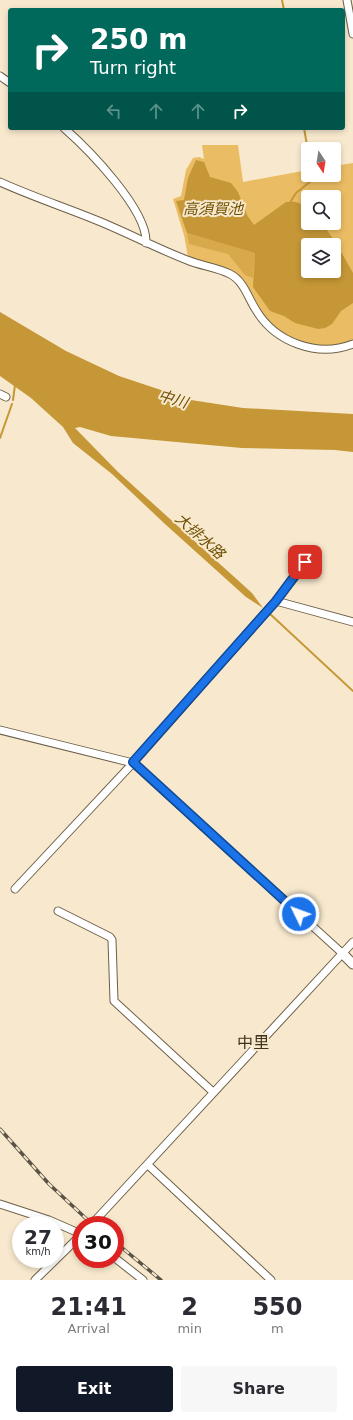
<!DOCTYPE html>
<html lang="en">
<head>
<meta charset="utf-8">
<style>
	body { margin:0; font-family:"DejaVu Sans","Noto Sans JP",sans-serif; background:#f7f7f7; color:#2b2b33; height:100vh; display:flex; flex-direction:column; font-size:15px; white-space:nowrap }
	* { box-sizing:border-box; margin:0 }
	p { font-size:13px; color:#7c7c81 }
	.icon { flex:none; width:22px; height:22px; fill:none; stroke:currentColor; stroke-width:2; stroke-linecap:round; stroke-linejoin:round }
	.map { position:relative; height:1280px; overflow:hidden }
	.sheet { display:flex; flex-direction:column; background:#fff; flex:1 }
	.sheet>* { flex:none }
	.banner { position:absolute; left:8px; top:8px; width:337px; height:122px; border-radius:4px; box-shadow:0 2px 6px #0003; background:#00695c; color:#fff; overflow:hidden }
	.needle { width:26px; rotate:168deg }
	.controls { position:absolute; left:301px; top:142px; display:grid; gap:8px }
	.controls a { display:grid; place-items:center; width:40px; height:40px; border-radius:4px; background:#fff; box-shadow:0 2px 6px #0003; font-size:20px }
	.speed { position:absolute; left:12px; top:1216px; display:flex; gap:8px; font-size:20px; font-weight:700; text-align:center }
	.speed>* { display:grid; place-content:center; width:52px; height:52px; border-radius:50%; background:#fff; box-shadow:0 2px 6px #0003; line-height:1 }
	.speed small { font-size:10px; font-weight:400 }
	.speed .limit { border:6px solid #d22; background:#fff; color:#111 }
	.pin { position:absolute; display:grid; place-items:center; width:34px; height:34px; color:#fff; margin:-17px; border-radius:8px; box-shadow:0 2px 6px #0006 }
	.me { position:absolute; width:44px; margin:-22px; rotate:312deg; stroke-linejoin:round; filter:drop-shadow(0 0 3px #0008) }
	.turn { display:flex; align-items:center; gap:14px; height:84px; padding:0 16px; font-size:18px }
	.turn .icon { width:52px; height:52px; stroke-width:2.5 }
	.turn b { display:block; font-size:28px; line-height:34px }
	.lanes { display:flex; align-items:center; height:38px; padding:0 16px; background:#0003; justify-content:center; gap:20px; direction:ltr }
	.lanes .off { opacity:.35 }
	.eta { display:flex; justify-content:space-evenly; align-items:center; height:68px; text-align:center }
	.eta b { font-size:24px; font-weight:600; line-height:28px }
	.cta { display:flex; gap:8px; margin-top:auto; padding:8px 16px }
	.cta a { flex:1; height:46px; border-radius:4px; background:#111827; color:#fff; font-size:16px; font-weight:600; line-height:46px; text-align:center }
	.cta a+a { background:#f7f7f7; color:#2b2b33 }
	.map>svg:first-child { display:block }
	.green { fill:#eabc63; fill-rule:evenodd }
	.forest { fill:#d8a94b }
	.water { fill:#c59736; fill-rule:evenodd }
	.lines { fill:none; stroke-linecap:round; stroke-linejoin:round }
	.stream { stroke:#c59736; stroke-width:2 }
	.minor-casing { stroke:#6d6048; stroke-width:9 }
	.tertiary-casing { stroke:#6d6048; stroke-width:11 }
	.minor { stroke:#fff; stroke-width:7 }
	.tertiary { stroke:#fff; stroke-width:9 }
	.rail-casing { stroke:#5b5446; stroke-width:3.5 }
	.rail { stroke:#f8e9ce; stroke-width:2; stroke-dasharray:6; stroke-linecap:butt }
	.route-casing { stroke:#114b97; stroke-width:10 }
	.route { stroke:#1a73e8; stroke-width:7 }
	.labels { text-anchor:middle; stroke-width:4; stroke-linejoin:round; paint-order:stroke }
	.water-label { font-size:15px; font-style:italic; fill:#6f5002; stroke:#f8e9ce }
	.quarter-label { font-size:16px; fill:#3f331d; stroke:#f8e9ce }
</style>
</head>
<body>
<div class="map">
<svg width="353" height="1280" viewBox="0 0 353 1280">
	<rect width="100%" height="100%" fill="#f8e9ce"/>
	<!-- green -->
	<path class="green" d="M202,145H238L243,182L308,170V175H334V166L353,163V341C321,354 286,343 264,318C255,308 252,293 243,284C237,278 198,262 188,257L184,235L173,199L181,196L186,170L193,158L199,157L204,159ZM308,197H334V223H308ZM308,245H334V271H308Z"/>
	<!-- forest -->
	<path class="forest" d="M187,233L255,253L253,278L245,275L228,254L189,244Z"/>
	<!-- water -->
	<path class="water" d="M196,160L204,162L210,177L231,183L238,192L247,215L254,225L286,202C296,200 300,203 308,209V223H322L336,243L353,273V303L341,311L332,324L325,328L318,329L295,323L284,316L270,311L253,287L255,253L187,233L176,201L184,200L188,178ZM308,245H334V271H308Z
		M0,312L66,351L119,376L191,400L243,408L353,414V452L335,450L242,448L198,444L111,436L80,427L75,428L118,472L252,593L263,608L246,597L165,524L112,474L73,443L63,427L31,398L0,376Z"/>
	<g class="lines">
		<!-- stream -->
		<path class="stream" d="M282,0L284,10
			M304,128L308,151
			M291,201L296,193L311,181L312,175
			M13,400L15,385
			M0,438L12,404
			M269,613L353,691"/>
		<defs>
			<path id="minor" d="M347,0L353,34
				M0,76L10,83
				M64,128C88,149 148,210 146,243
				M0,182C31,196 64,207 96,220C126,232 156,248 187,260C201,266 216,267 230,274C244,281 248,298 256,310C275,342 317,358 353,344
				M0,394L6,397
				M276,601L353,622
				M0,730L133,763L342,953
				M15,889L133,763L276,601L308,560
				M58,911L110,937L112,940L114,1001L213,1092
				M148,1165L271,1280
				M0,1204L49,1220L81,1234
				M91,1225L353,942
				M115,1258L143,1280
				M35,1280L81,1235"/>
			<path id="tertiary" d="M342,953L353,964"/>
		</defs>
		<!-- minor casing -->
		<use href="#minor" class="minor-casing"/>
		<!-- tertiary casing -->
		<use href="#tertiary" class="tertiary-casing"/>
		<!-- minor -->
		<use href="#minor" class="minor"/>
		<!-- tertiary -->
		<use href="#tertiary" class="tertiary"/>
		<defs>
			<path id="rail" d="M0,1129L49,1184L93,1225
				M115,1242L161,1280"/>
		</defs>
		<!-- rail casing -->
		<use href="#rail" class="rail-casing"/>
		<!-- rail -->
		<use href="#rail" class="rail"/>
	</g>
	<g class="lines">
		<defs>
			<path id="route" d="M299,914L133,762L276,601L305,562"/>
		</defs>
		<!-- route casing -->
		<use href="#route" class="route-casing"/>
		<!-- route -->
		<use href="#route" class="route"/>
	</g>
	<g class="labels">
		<!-- water labels -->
		<g class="water-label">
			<text x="213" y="214">高須賀池</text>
			<text transform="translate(173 399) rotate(17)" y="5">中川</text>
			<text transform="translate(200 536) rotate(42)" y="5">大排水路</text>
		</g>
		<!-- quarter labels -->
		<g class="quarter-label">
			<text x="253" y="1048">中里</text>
		</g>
	</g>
</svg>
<div class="controls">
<a><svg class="needle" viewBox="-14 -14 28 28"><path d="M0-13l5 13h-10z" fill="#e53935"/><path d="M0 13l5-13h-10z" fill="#7c7c81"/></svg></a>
<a><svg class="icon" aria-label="search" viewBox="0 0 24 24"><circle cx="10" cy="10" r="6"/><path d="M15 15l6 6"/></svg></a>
<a><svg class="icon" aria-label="layers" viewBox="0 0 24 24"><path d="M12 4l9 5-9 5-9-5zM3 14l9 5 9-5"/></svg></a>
</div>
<div class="speed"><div>27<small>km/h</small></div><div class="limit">30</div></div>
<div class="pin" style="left:305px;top:562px;background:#d93025"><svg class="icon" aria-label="arrive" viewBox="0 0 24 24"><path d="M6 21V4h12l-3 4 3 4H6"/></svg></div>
<svg class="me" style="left:299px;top:914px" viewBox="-20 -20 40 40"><circle r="17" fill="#1a73e8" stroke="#fff" stroke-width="3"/><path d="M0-11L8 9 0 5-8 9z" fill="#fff"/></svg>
<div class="banner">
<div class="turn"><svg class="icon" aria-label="right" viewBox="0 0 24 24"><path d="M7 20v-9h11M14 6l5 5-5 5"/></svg><div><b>250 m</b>Turn right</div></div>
<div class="lanes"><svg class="icon off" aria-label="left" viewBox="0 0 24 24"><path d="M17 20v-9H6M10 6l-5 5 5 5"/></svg><svg class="icon off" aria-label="ahead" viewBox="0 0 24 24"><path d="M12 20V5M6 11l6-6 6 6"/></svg><svg class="icon off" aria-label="ahead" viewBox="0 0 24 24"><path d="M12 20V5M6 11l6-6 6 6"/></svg><svg class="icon" aria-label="right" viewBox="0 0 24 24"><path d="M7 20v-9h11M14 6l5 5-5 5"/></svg></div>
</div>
</div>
<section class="sheet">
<div class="eta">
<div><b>21:41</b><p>Arrival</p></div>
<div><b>2</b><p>min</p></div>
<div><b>550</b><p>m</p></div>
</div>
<div class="cta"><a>Exit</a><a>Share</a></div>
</section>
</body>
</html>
